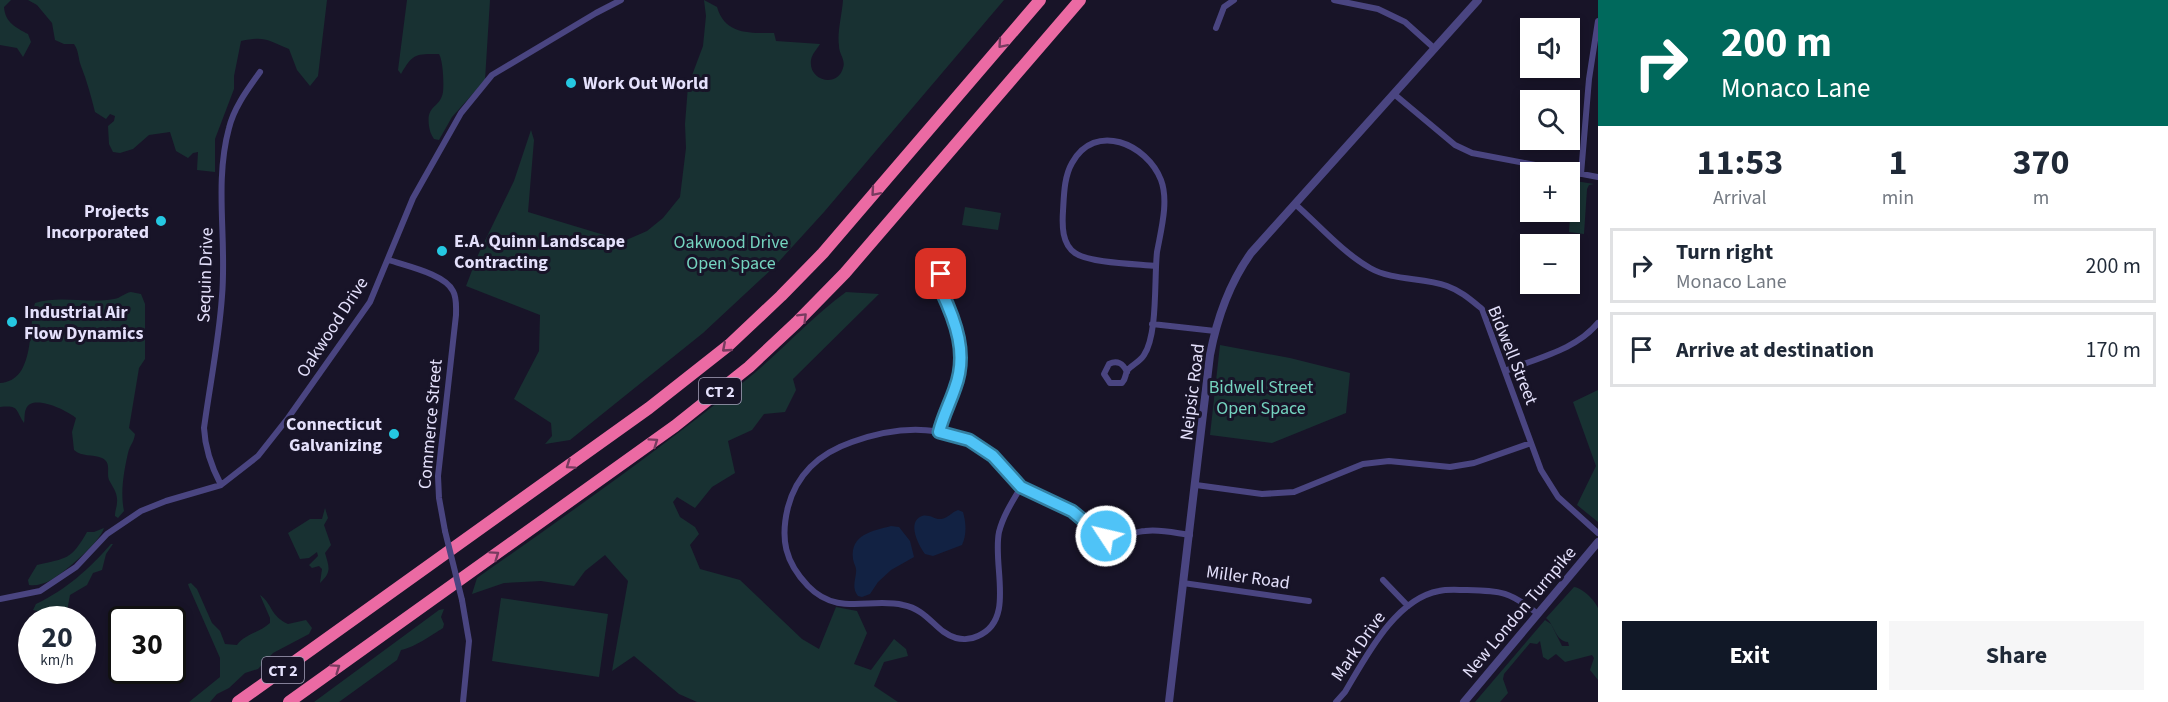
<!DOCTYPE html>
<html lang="en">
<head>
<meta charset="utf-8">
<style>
	body { margin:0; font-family:"Source Sans 3",sans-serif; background:#f6f6f7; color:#1f2937; height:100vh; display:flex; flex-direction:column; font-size:22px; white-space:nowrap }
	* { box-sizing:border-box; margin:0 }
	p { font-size:20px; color:#747a83 }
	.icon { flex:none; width:33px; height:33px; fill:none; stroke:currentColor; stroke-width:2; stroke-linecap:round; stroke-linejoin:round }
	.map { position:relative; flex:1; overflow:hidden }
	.sheet { display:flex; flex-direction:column; background:#fff; width:570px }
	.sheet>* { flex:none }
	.top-card { background:#00695c; color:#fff; overflow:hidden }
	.fabs { position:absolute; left:1520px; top:18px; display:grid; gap:12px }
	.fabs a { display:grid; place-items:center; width:60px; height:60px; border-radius:0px; background:#fff; box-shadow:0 3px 9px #0003; font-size:30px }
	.speed { position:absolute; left:18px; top:606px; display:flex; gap:12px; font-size:30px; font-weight:700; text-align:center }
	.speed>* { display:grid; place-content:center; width:78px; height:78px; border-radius:50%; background:#fff; box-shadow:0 3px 9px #0003; line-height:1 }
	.speed small { font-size:15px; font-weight:400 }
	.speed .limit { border:3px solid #111; border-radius:9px; background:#fff; color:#111 }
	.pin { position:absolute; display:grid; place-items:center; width:51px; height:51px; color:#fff; margin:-26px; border-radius:12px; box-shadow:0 3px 9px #0006 }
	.me { position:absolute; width:66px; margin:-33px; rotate:305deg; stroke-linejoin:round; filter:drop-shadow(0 0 4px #0008) }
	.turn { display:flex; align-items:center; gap:21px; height:126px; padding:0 24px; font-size:27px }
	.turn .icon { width:78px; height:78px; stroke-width:2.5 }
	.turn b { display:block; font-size:42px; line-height:51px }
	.eta { display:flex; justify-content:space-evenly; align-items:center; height:102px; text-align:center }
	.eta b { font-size:36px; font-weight:700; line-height:42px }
	.primary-button { display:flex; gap:12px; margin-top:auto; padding:12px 24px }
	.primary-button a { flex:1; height:69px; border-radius:0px; background:#111827; color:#fff; font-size:24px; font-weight:700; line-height:69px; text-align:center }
	.primary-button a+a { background:#f6f6f7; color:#1f2937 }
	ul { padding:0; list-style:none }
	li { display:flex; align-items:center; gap:18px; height:75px; margin:0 12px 9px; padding:0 12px; border:3px solid #e0e1e3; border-radius:0px }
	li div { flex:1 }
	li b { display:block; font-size:22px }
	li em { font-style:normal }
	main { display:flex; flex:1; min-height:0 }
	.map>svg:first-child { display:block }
	.green { fill:#183132 }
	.water { fill:#122243 }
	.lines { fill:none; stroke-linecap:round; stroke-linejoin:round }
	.minor { stroke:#4a4581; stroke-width:6 }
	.tertiary { stroke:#4a4581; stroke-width:8 }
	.motorway { stroke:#eb6aa3; stroke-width:12 }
	.minor-bridge { stroke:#4a4581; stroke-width:6 }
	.oneway { stroke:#773b5f }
	.route-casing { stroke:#337fa1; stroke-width:15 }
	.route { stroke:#4fc3f7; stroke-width:10 }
	.poi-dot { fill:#25c8e2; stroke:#181428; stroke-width:2 }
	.labels { text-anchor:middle; stroke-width:6; stroke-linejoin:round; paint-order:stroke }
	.shield { fill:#181428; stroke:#a7a3bc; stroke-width:1.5 }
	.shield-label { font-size:16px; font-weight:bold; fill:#e4e0fb }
	.poi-label { font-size:18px; font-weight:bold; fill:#e4e0fb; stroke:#181428; text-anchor:start }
	.park-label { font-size:18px; fill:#74d3bf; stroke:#181428 }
	.street-label { font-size:18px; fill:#e4e0fb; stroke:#181428 }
</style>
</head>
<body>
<main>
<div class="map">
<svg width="1598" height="702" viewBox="0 0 1598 702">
	<rect width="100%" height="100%" fill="#181428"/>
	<!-- green -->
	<path class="green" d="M0,0H11L4,7C5,23 17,28 28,34L31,42L23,57L17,48L0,45Z
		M28,0H327L318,76L310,86L297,70L289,49C267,40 265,36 241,41L234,76V89L215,139V172L197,170L198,152L193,153L188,158L176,151L170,132L149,135L133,149L120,153L113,152L109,144L108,126L114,121L115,116L110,114L106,119L95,112C91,96 87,81 81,66C78,58 79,51 74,44H64L55,40L52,23L37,5Z
		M407,0H490L485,80L452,117L439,140L434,139C431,134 430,132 429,126C426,104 440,109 443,92C444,82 443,61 439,54C416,54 413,53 401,74L398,70Z
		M704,0L717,7C725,35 750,33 774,33L776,41L820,44C817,49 812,54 811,60C808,81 838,88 843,68C846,60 839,54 839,46C837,32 842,15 843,0H1004L824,212L773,268L703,333L570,440L545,444L552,436L551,423L514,399L539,351L540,315L466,286L478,255L514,181L531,130L534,140L528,212L624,241L647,231L663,218L680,197L686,148L685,124L688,86L703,46L706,16Z
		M1569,180L1594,184L1589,185L1587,189L1584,234L1569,232L1572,185Z
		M965,207L1001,213L998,230L962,225Z
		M131,292L141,294L145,304V359L139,368L129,428L135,434C134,442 130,445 128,453C124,471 120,492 124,511L118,518L115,516C115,510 117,507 117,502C118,493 112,486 109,480C106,472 112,463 102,458C92,454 82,457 74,450L72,432L76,418C68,411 32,393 26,409C24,413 25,419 24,423C15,409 19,405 0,407V383C36,381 28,326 35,303C61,295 88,304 114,299C121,298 124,293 131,292Z
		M846,292L879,294L793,379L796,390L785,412L764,414L752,430L728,441L735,473L712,487L695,508L677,497L673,502L680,517L695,527L699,534L690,545L700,569L740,580L802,639L819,649L836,607L857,611L867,633L854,664L871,670L894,639L906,649L908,656L884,662L874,686L898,702H697L679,694L634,656L612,671L628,581L605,555L585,571L574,586L541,581L504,583L472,594L477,578C568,514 659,450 746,380C781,352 810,318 846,292Z
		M1220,345L1290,358L1350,373L1346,413L1272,443L1210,435Z
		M1598,390V522L1577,505L1596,466L1573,402Z
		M325,508L328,518L324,525L331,545L325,553C329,567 332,572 320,583L322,569L319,566L312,568L309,565L318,556L317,552L309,558L300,559L288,533L310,519H322Z
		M104,528C100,542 65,572 51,580C44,584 36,586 29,585L28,580L37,565C67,558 71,560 87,532H94Z
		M111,544H113L106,554L102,570L93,573L87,585L70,595L66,617L33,610L36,604C67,589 88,570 111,544Z
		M191,583L197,589L212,623L220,631L225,644L237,645C245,634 259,633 270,623V618L260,595C272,603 270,616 288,624L306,620L312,628L309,634L273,653L258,669L245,673L229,688L217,694L210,702H189L220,677V658L189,587L188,584Z
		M1574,587C1582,588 1594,599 1598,608C1598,619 1598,665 1598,680L1590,670L1594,658L1592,655L1565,662L1556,654L1548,660L1543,657L1540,641L1537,644L1530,643L1504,674L1503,679L1508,693L1500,702H1475L1545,620L1551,624L1562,646H1569L1568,642C1555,641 1555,625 1546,618Z
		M501,598L608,614L599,677L492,661Z
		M444,609L441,617L444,624L443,628C432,635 413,648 401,650L397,660L339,702H314L439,610Z"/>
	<!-- water -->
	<path class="water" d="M958,510L963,512C966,522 967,535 962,545L933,556L925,554C919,546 906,522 922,516C930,514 935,520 941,519C948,518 952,512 958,510Z
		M891,526L899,527L910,541L914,557L891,570L878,582L870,594L862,597L858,596C852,589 855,581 856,573C857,567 854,565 853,559C850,534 873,531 891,526Z"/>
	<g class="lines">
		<!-- minor -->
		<path class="minor" d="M1334,0L1378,9L1405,22L1434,48
			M1216,28L1224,7L1234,0
			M1394,94L1455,145L1472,153L1598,177
			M1581,174L1589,79L1598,21
			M1295,204C1319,225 1342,252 1370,268C1393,281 1423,277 1447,286C1461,291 1471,300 1482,309L1541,470L1558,497L1598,533
			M389,260C406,266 445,274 453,291C457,298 456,307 456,315L438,476L439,498L445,531
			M930 282a8 8 0 1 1 16 0a8 8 0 1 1-16 0Z
			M1152,324L1215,331
			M1505,371C1537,358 1576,350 1598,323
			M1127,372C1123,363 1117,360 1109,364L1104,374L1110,383H1122C1126,379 1125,375 1127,371C1131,365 1140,362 1144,355C1158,334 1154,279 1157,252C1161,230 1169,201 1161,180C1147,144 1095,121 1072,163C1064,177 1064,195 1063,211C1062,226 1062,244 1075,253C1089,263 1137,264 1156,266
			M939,432C943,416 950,403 955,388C968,353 956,322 941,290
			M221,485C211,466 205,448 204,428C210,384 219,340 222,296C227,240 214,183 229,128C234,107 248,89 260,72
			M1196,485L1262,494L1294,492L1363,464L1389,461L1450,467L1474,463L1531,443
			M1021,487C1012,502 1003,516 999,532C992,565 1016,620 978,636C972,639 963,640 956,638C935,632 929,610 903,605C870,597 838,617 808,586C785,562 780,539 788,507C797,473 820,453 852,442C899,425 949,423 991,455C1002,464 1010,480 1022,488C1038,497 1056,501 1072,511C1083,518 1092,531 1105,535C1119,540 1131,532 1145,531C1161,529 1175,533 1190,535
			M1383,580L1408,606
			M1183,583L1309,601
			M0,599L40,591L76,567L107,534L141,511L166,501L221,485L258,456L288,418L370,302L413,198L461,113L492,75L596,13L621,0
			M462,600L469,641L463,702
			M1336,702L1345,692C1366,657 1395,599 1439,591C1447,589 1458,590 1466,590C1502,591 1509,591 1538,614"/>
		<!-- tertiary -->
		<path class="tertiary" d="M1169,702L1210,355C1217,318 1229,284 1251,253L1478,0
			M1464,702L1598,542"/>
		<!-- motorway -->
		<path class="motorway" d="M238,702L649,408L729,345L781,296L823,253L1040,0
			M289,702L675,426L749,367L796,323L845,273L1080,0"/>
		<!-- minor-bridge -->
		<path class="minor-bridge" d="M445,531L462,600"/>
	</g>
	<!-- one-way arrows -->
	<defs><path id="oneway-chevron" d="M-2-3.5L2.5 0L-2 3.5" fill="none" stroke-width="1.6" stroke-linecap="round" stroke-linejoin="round" transform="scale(1.5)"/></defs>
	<g class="oneway">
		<use href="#oneway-chevron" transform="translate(1002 44) rotate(131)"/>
		<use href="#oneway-chevron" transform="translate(875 192) rotate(131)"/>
		<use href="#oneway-chevron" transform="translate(803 317) rotate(-45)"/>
		<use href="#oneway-chevron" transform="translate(726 348) rotate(139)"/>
		<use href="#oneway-chevron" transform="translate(654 442) rotate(-35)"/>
		<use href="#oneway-chevron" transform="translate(570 465) rotate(145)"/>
		<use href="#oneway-chevron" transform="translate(495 555) rotate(-35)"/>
		<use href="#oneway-chevron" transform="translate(336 668) rotate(-35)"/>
	</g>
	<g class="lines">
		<defs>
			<path id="route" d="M941,274L946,280V285L941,290C956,322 968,354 955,388C950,403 943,416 939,432L969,440L993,456L1021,487L1072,511L1095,530L1106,536"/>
		</defs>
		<!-- route casing -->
		<use href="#route" class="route-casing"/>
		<!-- route -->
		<use href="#route" class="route"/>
	</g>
	<!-- markers -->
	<g class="poi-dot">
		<circle cx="571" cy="83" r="6"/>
		<circle cx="161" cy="221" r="6"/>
		<circle cx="442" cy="251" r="6"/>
		<circle cx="12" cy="322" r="6"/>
		<circle cx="394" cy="434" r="6"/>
	</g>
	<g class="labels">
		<!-- shield labels -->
		<g class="shield">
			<rect x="699" y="378" width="42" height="26" rx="4.5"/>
			<rect x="262" y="657" width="42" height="26" rx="4.5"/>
		</g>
		<g class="shield-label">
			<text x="720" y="397">CT 2</text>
			<text x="283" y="676">CT 2</text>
		</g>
		<!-- poi labels -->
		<g class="poi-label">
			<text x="583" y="89">Work Out World</text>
			<text x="149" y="217" text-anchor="end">Projects<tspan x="149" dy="21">Incorporated</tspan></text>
			<text x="454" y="247">E.A. Quinn Landscape<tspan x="454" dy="21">Contracting</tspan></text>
			<text x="24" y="318">Industrial Air<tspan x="24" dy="21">Flow Dynamics</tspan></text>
			<text x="382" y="430" text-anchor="end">Connecticut<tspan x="382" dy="21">Galvanizing</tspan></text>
		</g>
		<!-- park labels -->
		<g class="park-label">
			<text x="731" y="248">Oakwood Drive<tspan x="731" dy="21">Open Space</tspan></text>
			<text x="1261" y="393">Bidwell Street<tspan x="1261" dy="21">Open Space</tspan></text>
		</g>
		<!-- street labels -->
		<g class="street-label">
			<text transform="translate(205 275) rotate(-88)" y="6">Sequin Drive</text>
			<text transform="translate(332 327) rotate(-57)" y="6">Oakwood Drive</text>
			<text transform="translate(1513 355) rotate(68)" y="6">Bidwell Street</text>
			<text transform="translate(1192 392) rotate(-83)" y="6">Neipsic Road</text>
			<text transform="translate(430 424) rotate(-85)" y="6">Commerce Street</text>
			<text transform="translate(1248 577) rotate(8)" y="6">Miller Road</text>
			<text transform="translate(1519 612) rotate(-50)" y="6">New London Turnpike</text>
			<text transform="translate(1358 646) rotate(-55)" y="6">Mark Drive</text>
		</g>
	</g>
</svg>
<div class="fabs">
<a><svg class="icon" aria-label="sound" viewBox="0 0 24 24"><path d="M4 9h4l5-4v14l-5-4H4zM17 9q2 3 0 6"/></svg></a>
<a><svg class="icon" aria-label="search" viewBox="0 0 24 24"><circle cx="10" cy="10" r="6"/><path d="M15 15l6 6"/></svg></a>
<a>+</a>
<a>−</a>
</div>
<div class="speed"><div>20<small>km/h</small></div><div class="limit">30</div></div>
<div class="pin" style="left:941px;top:274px;background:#d93025"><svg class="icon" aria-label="arrive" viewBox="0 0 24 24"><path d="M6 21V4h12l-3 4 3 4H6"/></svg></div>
<svg class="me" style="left:1106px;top:536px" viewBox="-20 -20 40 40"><circle r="17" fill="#4fc3f7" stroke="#fff" stroke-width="3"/><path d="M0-11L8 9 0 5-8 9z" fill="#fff"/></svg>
</div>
<section class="sheet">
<div class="top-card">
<div class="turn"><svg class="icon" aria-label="right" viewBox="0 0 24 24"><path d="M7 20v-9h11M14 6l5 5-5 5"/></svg><div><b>200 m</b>Monaco Lane</div></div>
</div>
<div class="eta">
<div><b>11:53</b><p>Arrival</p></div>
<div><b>1</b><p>min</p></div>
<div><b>370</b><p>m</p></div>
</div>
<ul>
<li><svg class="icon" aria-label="right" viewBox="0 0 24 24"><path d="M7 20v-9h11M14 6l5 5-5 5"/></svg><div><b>Turn right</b><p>Monaco Lane</p></div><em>200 m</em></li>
<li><svg class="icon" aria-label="arrive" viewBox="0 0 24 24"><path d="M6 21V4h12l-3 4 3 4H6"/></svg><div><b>Arrive at destination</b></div><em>170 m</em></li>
</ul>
<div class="primary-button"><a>Exit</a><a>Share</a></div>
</section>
</main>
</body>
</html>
